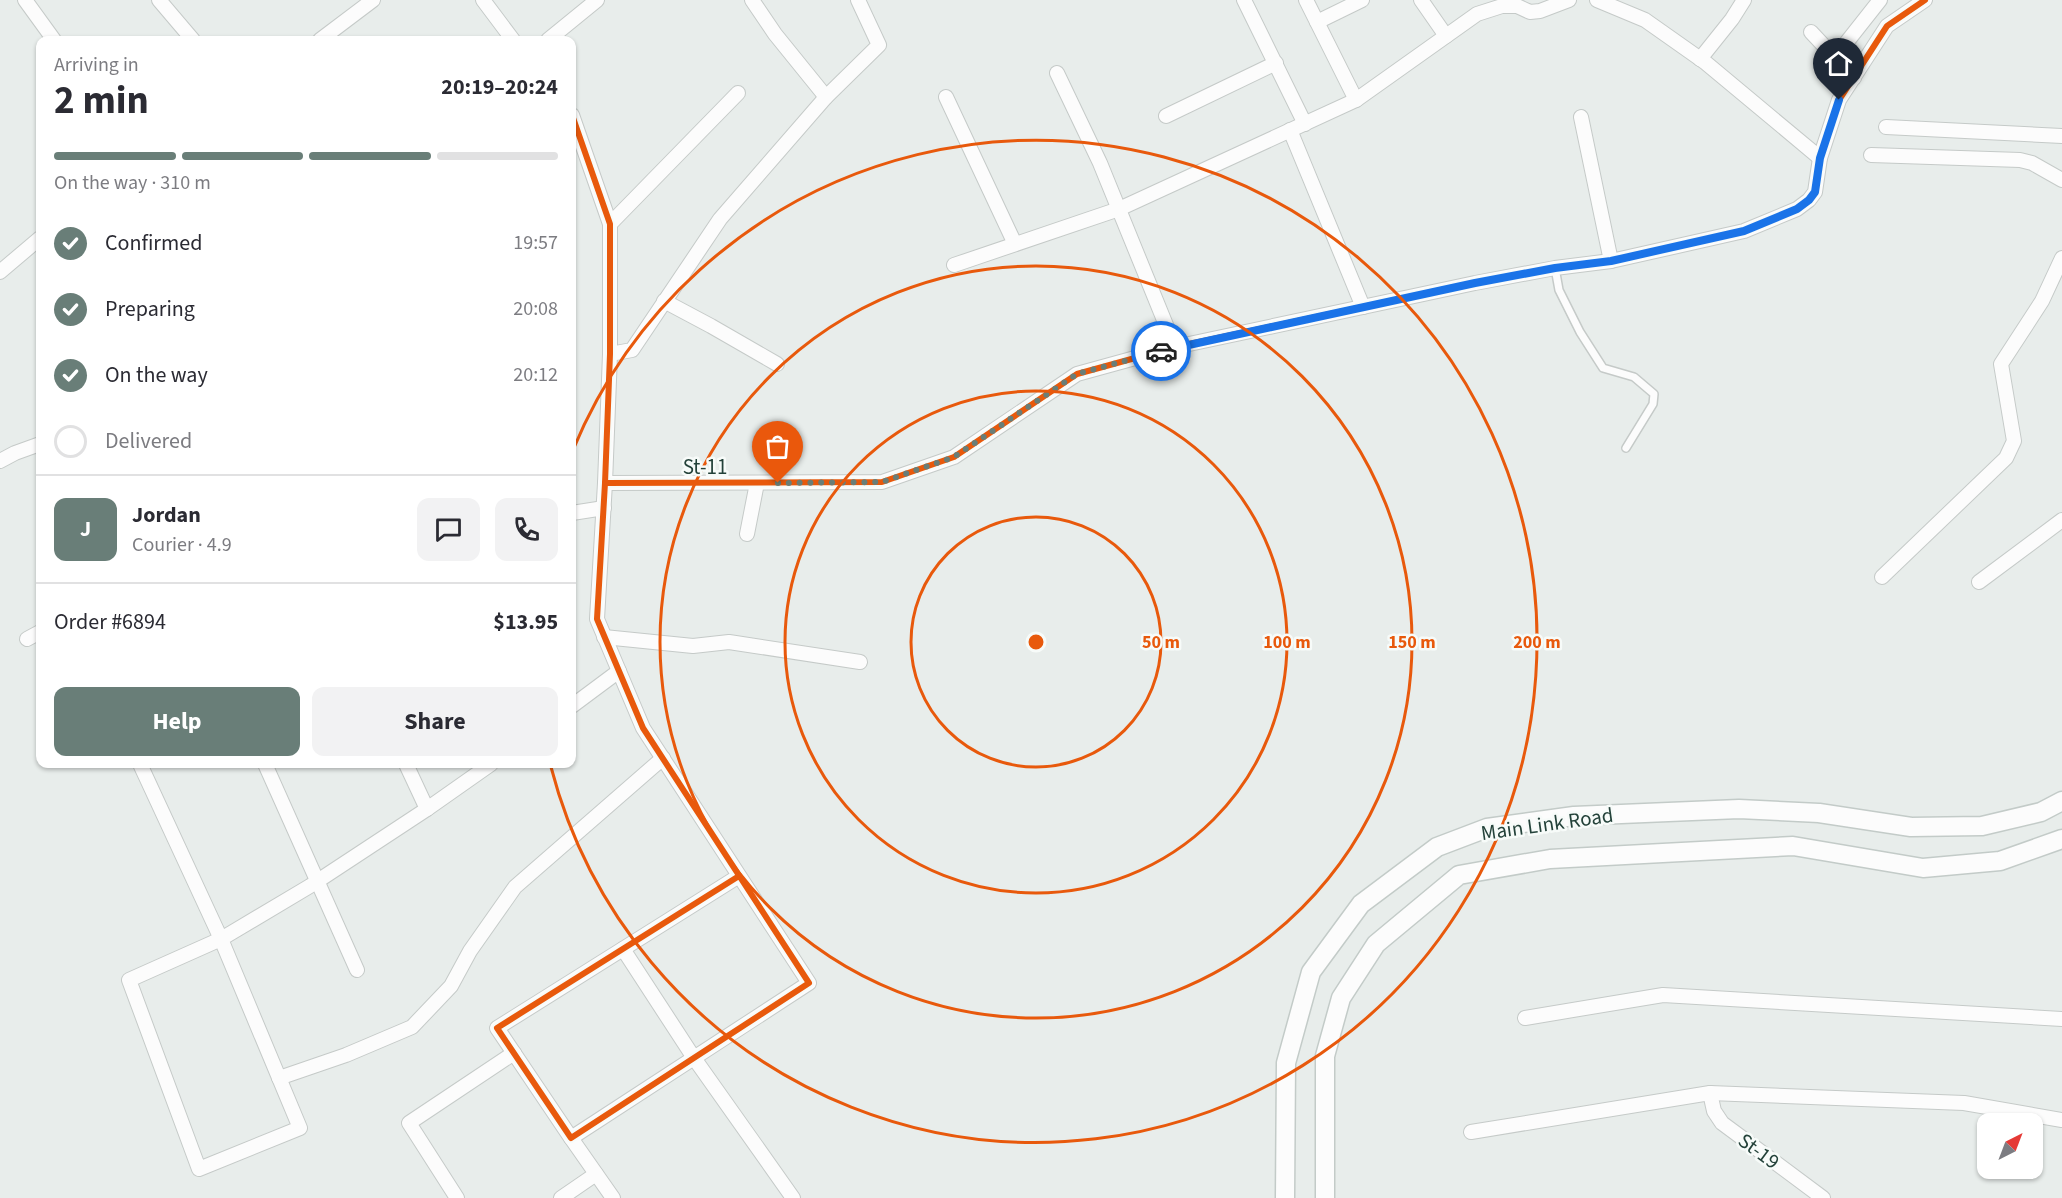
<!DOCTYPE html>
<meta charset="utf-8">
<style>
body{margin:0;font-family:"Source Sans 3",sans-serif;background:#f2f2f3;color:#2b2b33;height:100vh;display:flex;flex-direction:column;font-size:22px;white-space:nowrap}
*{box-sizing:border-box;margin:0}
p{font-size:20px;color:#7c7c81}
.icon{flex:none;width:33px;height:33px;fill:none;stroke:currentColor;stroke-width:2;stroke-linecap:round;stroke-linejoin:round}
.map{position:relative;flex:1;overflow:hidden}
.drawer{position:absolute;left:36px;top:36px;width:540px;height:732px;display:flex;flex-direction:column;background:#fff;border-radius:12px;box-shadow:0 2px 4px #0004}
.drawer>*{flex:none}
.needle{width:39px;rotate:42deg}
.controls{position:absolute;left:1977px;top:1113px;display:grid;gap:12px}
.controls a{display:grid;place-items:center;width:66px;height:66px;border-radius:12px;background:#fff;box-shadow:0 2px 4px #0004;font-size:30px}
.pin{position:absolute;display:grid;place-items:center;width:51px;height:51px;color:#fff;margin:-62px -26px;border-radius:50% 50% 50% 0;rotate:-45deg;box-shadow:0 0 6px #0007}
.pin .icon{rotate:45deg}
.courier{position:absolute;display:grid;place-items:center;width:60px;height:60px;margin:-30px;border:4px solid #1a73e8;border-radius:50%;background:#fff;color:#222;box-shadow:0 2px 8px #0007}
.head em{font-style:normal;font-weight:700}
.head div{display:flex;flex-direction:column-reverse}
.head{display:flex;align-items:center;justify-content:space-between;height:102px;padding:0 18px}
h1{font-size:39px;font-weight:700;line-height:45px}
.bar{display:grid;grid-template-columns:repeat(4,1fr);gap:9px 6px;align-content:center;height:72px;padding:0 18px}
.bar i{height:8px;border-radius:4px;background:#e1e1e2}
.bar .on{background:#697e78}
.bar p{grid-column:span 4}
.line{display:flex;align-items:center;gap:15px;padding:0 18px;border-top:2px solid #e1e1e2}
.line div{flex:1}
.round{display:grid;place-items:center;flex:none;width:63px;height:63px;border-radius:12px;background:#f2f2f3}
ol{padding:0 18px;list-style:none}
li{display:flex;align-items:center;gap:18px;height:66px}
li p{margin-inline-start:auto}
li .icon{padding:6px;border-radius:50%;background:#697e78;color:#fff;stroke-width:4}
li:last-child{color:#7c7c81}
li i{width:33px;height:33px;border:3px solid #e1e1e2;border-radius:50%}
.cta{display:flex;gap:12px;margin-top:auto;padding:12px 18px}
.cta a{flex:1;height:69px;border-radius:12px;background:#697e78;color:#fff;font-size:24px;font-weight:700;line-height:69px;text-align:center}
.cta a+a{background:#f2f2f3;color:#2b2b33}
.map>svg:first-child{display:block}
</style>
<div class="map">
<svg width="2062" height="1198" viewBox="0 0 2062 1198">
<rect width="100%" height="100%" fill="#e8edeb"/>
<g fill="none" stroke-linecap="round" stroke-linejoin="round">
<g stroke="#c5cac8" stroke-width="10">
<path id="lane" d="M 1555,268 L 1559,290 L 1580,332 L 1603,368 L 1634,377 L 1654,394 L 1653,404 L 1626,448"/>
</g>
<g stroke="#c5cac8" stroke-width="16">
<g id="street">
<path d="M 25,0 L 54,40"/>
<path d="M 159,0 L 193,40"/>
<path d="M 483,0 L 513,40"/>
<path d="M 752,0 L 775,34 L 826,97"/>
<path d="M 1244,0 L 1305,124"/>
<path d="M 1306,0 L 1356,100"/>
<path d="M 1421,0 L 1446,36"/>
<path d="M 1597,0 L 1645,20 L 1706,63 L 1820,158"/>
<path d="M 1317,22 L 1362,0"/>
<path d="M 1811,32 L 1854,78"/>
<path d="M 320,40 L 373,0"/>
<path d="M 548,40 L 597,0"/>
<path d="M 1835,57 L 1880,0"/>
<path d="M 1700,59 L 1732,19 L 1744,0"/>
<path d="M 1057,73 L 1100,163 L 1175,347"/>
<path d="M 946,97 L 1015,244"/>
<path d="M 572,115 L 610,224 L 610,354 L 605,483 L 597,619 L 643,728 L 809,983 L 571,1138 L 497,1028 L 739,876"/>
<path d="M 1166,116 L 1276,63"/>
<path d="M 1581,117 L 1611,261"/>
<path d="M 1886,127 L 2062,136"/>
<path d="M 1290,130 L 1363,307"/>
<path d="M 1871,155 L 2020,160 L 2032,163 L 2062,180"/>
<path d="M 610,224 L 738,93"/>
<path d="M 954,265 L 1119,209 L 1356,100 L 1477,14 L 1502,6 L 1517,6 L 1530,12 L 1540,11 L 1569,0"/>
<path d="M 0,272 L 40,238"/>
<path d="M 664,301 L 711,326 L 777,364"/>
<path d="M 610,354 L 632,350 L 720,219 L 826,97 L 879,45 L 858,0"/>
<path d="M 0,461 L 15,453 L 40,444"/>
<path d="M 605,483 L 882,482 L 954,457 L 1077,374 L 1175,347 L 1475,283 L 1555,268 L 1611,261 L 1744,231 L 1797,209 L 1809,200 L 1815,192 L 1820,158 L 1839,100 L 1887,26 L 1925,0"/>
<path d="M 572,513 L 604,508"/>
<path d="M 747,534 L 757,483"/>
<path d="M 1882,577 L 2006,458 L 2014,441 L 2001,364 L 2042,301 L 2062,258"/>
<path d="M 1979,582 L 2062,520"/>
<path d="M 604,637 L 693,646 L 729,642 L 860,662"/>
<path d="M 27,639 L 40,632"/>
<path d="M 572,706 L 619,671"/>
<path d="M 140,764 L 221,939 L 300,1128 L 199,1169 L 129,980 L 221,939 L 310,886 L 427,809 L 491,764"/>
<path d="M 265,764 L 357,970"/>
<path d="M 406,764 L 427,809"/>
<path d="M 623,949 L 694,1058 L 793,1198"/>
<path d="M 1525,1018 L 1663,995 L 2062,1019"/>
<path d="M 279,1078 L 346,1055 L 412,1027 L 451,986 L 470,951 L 515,887 L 663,758"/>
<path d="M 1710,1093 L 1714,1111 L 1722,1123 L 1823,1198"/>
<path d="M 1471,1132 L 1710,1093 L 1964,1103 L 2062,1120"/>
<path d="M 571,1138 L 613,1198"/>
<path d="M 457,1198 L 409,1123 L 514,1053"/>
<path d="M 561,1198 L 596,1174"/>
</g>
</g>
<g stroke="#c3cbc8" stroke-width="21">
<g id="secondary">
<path d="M 1285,1198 L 1286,1063 L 1311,972 L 1361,904 L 1437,847 L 1487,828 L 1574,816 L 1739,809 L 1819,813 L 1911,827 L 1982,826 L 2041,812 L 2062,801"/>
<path d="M 1325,1198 L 1325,1056 L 1341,998 L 1376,944 L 1459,875 L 1550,859 L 1793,846 L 1923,868 L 2000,861 L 2062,839"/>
</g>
</g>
<use href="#lane" stroke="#fcfcfc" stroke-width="7"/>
<use href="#street" stroke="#fcfcfc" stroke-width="14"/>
<use href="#secondary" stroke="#fcfcfc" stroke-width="18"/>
<g stroke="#f7fbf9" stroke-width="10">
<g id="cycleway">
<path d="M 572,115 L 610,224 L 610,354 L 605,483 L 597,619 L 643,728 L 809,983 L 571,1138 L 497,1028 L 739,876"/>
<path d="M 605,483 L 882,482 L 954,457 L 1077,374 L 1175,347 L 1475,283 L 1555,268 L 1611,261 L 1744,231 L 1797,209 L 1809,200 L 1815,192 L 1820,158 L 1839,100 L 1887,26 L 1925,0"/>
</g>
</g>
<use href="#cycleway" stroke="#e8590c" stroke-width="6"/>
</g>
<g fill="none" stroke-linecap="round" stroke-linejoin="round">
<path stroke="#697e78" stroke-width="6" stroke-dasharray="0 10.8" d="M 778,483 L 882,482 L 954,457 L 1077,374 L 1161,351"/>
<path stroke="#1a73e8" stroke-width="8" d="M 1161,351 L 1475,283 L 1555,268 L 1611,261 L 1744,231 L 1797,209 L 1809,200 L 1815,192 L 1820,158 L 1839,100"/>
</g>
<g fill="none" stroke="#e8590c" stroke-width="3">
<circle cx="1036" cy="642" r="125"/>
<circle cx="1036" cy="642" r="251"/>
<circle cx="1036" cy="642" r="376"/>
<path d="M573 450A501 501 0 1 1 551 767"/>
</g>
<g text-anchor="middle" stroke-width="5" stroke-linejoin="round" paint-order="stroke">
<g font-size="21" fill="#24423a" stroke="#f7fbf9">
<text x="705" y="474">St-11</text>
<text transform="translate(1547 824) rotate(-8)" y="7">Main Link Road</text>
<text transform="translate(1759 1151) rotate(36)" y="7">St-19</text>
</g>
</g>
<circle cx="1036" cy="642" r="9" fill="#e8590c" stroke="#f7fbf9" stroke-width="3"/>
<g font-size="18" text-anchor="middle" font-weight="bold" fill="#e8590c" stroke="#f7fbf9" stroke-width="5" stroke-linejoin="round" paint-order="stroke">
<text x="1161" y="648">50 m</text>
<text x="1287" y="648">100 m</text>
<text x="1412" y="648">150 m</text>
<text x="1537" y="648">200 m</text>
</g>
</svg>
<div class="controls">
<a><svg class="needle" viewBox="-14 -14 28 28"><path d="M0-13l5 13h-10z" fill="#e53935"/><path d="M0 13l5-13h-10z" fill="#7c7c81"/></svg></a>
</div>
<div class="pin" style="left:778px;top:483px;background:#ea580c"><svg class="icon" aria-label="bag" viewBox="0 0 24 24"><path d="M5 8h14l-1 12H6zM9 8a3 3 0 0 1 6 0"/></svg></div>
<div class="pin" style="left:1839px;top:100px;background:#1f2937"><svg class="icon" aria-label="home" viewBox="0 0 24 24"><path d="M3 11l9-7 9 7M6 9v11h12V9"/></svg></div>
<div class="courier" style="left:1161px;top:351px"><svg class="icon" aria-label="car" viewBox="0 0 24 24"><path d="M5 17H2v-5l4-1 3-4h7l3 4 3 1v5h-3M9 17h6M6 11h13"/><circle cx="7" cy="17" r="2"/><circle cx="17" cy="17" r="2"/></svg></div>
<section class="drawer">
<div class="head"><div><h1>2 min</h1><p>Arriving in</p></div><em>20:19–20:24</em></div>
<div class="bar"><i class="on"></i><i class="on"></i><i class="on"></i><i></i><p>On the way · 310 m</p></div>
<ol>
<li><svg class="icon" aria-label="check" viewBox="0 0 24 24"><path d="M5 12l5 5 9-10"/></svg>Confirmed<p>19:57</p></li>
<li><svg class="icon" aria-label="check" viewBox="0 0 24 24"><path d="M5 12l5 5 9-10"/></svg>Preparing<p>20:08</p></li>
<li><svg class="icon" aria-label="check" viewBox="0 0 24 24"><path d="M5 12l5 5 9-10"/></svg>On the way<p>20:12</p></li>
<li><i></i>Delivered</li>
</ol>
<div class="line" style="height:108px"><b class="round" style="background:#697e78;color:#fff">J</b><div><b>Jordan</b><p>Courier · 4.9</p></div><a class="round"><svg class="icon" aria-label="chat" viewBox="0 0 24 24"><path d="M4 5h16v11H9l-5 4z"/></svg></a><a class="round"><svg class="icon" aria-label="phone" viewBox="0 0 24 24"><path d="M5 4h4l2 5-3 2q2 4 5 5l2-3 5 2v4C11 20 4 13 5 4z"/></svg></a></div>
<div class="line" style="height:78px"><div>Order #6894</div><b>$13.95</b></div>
<div class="cta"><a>Help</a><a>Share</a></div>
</section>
</div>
